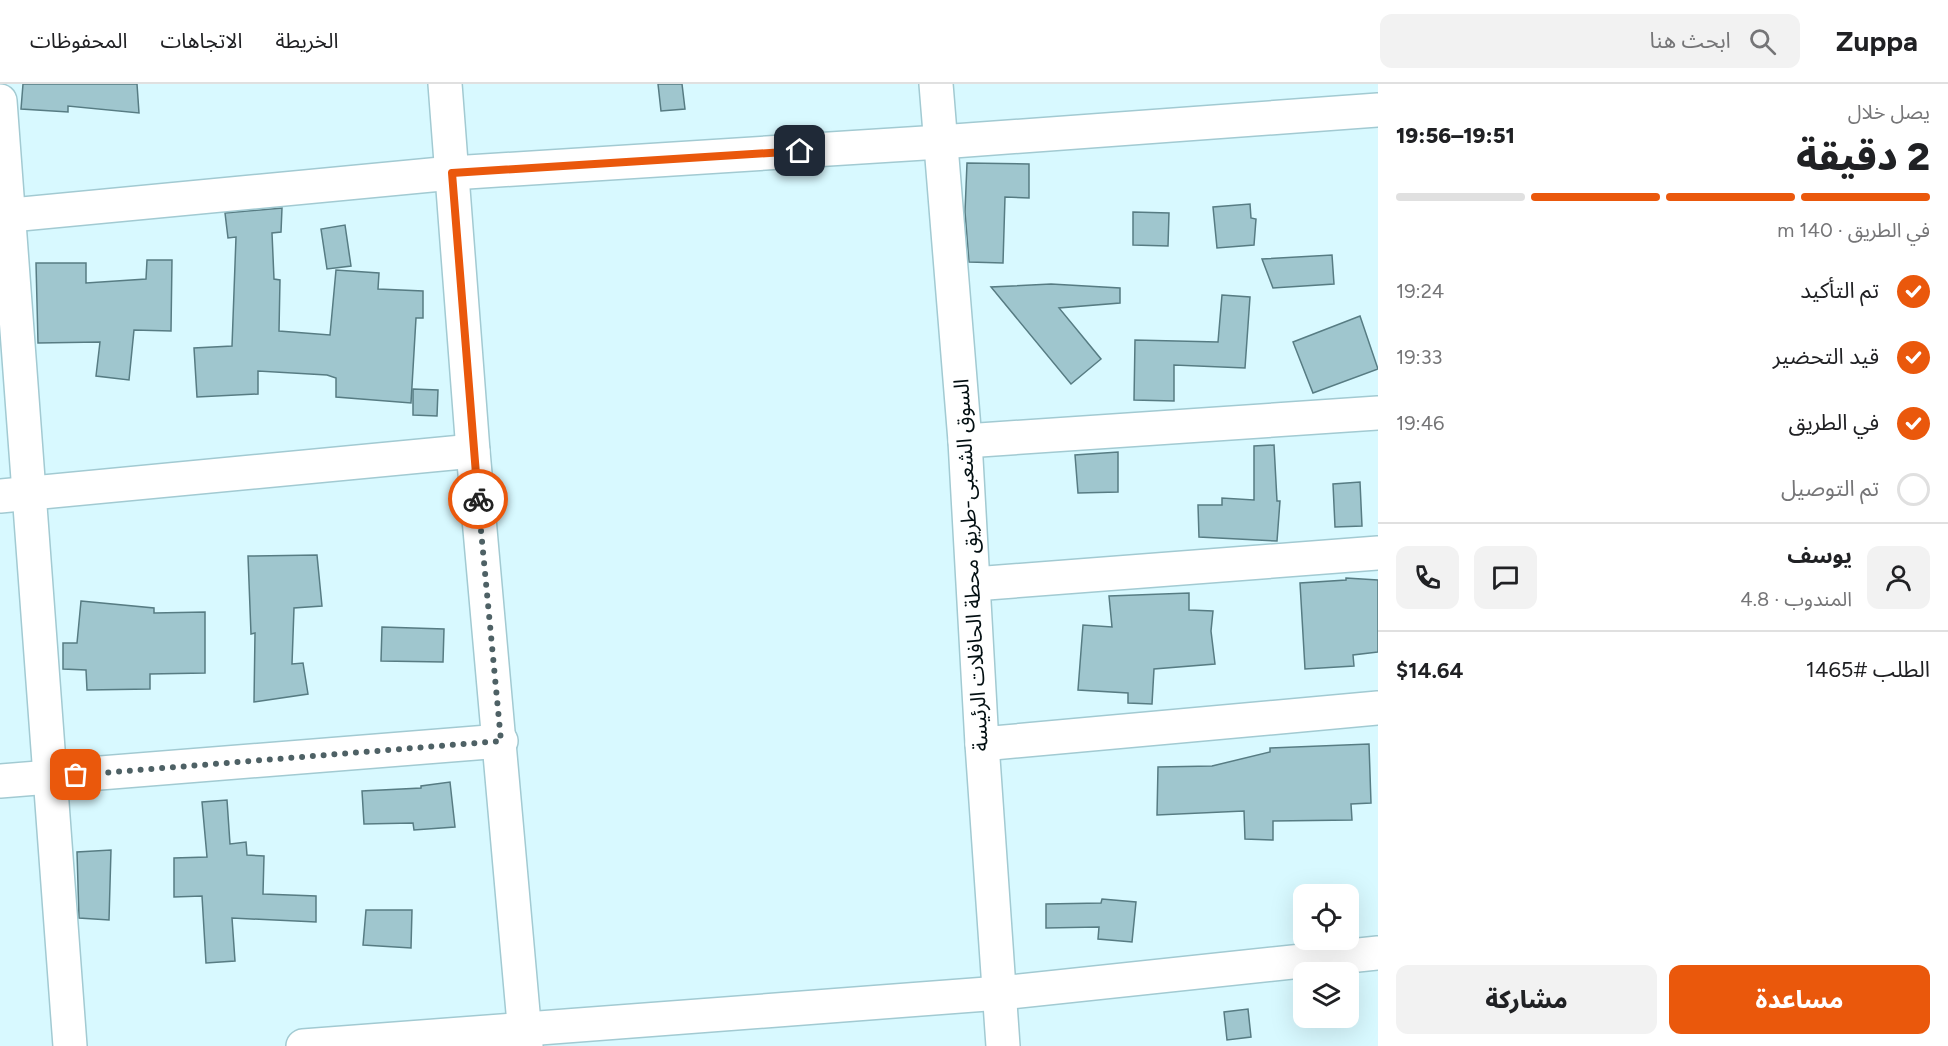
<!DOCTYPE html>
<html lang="ar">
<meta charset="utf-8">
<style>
body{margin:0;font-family:Figtree,"Noto Sans Arabic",sans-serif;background:#f2f2f2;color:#202124;direction:rtl;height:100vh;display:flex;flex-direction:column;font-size:22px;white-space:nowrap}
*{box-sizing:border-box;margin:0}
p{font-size:20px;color:#757577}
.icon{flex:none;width:33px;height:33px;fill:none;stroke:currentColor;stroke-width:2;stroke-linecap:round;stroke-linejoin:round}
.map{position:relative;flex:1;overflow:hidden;direction:ltr}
.side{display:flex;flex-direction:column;background:#fff;width:570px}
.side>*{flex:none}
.controls{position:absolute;left:1293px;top:800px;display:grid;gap:12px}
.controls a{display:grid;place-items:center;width:66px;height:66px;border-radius:12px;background:#fff;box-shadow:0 6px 24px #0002;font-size:30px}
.pin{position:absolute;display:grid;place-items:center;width:51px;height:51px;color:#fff;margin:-26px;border-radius:12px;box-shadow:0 3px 9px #0006}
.courier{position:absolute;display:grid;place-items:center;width:60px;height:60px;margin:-30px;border:4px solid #ea580c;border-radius:50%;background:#fff;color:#222;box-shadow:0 2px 8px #0007}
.summary em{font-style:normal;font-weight:800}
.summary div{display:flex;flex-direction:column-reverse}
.summary{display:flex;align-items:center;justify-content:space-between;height:102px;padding:0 18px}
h1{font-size:39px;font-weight:800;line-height:45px}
.bar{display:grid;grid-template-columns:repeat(4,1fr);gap:9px 6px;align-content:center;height:72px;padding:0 18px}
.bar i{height:8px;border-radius:4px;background:#e0e0e0}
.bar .current{background:#ea580c}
.bar p{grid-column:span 4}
.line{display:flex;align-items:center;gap:15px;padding:0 18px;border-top:2px solid #e0e0e0}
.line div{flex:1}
.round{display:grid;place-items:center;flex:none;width:63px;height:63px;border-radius:12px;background:#f2f2f2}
ol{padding:0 18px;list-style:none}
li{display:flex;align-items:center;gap:18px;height:66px}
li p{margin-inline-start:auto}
li .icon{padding:6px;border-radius:50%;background:#ea580c;color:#fff;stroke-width:4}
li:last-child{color:#757577}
li i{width:33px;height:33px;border:3px solid #e0e0e0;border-radius:50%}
.action{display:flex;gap:12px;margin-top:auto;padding:12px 18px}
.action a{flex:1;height:69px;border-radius:12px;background:#ea580c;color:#fff;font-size:24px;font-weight:800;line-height:69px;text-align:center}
.action a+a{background:#f2f2f2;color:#202124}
header{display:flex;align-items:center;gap:36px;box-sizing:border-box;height:84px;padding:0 30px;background:#fff;border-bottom:2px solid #e0e0e0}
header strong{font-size:28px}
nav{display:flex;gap:33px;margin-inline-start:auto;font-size:21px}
.search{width:420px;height:54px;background:#f2f2f2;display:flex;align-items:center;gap:15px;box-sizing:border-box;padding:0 21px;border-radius:12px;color:#757577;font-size:22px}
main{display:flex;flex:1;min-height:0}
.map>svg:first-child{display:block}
</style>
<header>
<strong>Zuppa</strong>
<div class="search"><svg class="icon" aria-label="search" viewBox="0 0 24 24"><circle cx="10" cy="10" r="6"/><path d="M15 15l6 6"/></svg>ابحث هنا</div>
<nav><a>الخريطة</a><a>الاتجاهات</a><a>المحفوظات</a></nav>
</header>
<main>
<section class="side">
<div class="summary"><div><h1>2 دقيقة</h1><p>يصل خلال</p></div><em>19:51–19:56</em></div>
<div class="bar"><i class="current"></i><i class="current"></i><i class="current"></i><i></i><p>في الطريق · 140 m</p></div>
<ol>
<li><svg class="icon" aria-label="check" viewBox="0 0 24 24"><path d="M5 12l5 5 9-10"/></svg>تم التأكيد<p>19:24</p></li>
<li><svg class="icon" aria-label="check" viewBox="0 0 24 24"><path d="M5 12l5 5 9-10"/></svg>قيد التحضير<p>19:33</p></li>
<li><svg class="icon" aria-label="check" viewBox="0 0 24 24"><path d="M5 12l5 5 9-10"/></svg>في الطريق<p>19:46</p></li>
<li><i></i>تم التوصيل</li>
</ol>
<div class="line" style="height:108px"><a class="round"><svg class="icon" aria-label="person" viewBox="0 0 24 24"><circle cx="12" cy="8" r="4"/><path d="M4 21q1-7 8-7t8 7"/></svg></a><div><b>يوسف</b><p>المندوب · 4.8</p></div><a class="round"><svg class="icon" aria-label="chat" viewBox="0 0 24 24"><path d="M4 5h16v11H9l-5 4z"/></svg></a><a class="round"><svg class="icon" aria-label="phone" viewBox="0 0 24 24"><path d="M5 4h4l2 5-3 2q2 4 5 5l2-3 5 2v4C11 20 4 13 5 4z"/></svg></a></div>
<div class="line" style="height:78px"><div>الطلب #1465</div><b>$14.64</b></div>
<div class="action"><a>مساعدة</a><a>مشاركة</a></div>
</section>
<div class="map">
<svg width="1378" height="962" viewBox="0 0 1378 962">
<rect width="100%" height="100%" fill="#d8f9ff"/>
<g fill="#9fc6ce" stroke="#577c83" stroke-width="1.5">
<path d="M 23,0 L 137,0 L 139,29 L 68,22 L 68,28 L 21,25 Z"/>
<path d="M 658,0 L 682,0 L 685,25 L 661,27 Z"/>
<path d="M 967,79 L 1029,80 L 1029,114 L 1005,113 L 1003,179 L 969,178 L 965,128 Z"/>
<path d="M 1250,120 L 1251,134 L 1256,135 L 1254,161 L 1217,164 L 1213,123 Z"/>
<path d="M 282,124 L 281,148 L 272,149 L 274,195 L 280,196 L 279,247 L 330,251 L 336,186 L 379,189 L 378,205 L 423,207 L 423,234 L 416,234 L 411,319 L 336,313 L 336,294 L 327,291 L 258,287 L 258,310 L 197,313 L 194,264 L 232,262 L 236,153 L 228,154 L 225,129 Z"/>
<path d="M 1133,128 L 1169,129 L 1168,162 L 1133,161 Z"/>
<path d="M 345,141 L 351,182 L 327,185 L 321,145 Z"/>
<path d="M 1332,171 L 1334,200 L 1273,204 L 1262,175 Z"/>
<path d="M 147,176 L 172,176 L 171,247 L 134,246 L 129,296 L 96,292 L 100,258 L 38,259 L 36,179 L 86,179 L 86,199 L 146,195 Z"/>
<path d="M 1051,200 L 1120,204 L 1120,219 L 1059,224 L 1101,275 L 1071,300 L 991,203 Z"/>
<path d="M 1222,211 L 1250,213 L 1245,284 L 1174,281 L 1174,317 L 1134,316 L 1135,256 L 1218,258 Z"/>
<path d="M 1360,232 L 1378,285 L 1313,309 L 1293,258 Z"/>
<path d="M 413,305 L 438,306 L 437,332 L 413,331 Z"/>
<path d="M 1274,361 L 1277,417 L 1280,417 L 1277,457 L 1199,453 L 1198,421 L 1222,421 L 1222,414 L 1254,416 L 1254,362 Z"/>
<path d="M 1118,368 L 1118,408 L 1078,409 L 1075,371 Z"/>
<path d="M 1360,398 L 1362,442 L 1335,443 L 1333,400 Z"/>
<path d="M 317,471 L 322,522 L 294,524 L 292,580 L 303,579 L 308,610 L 254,618 L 255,549 L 251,550 L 248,472 Z"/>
<path d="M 1346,494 L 1378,496 L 1378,568 L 1353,571 L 1354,582 L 1305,585 L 1300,499 L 1346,496 Z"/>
<path d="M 1189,509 L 1189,526 L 1213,527 L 1211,547 L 1215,580 L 1154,585 L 1152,620 L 1128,619 L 1128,609 L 1078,606 L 1083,541 L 1112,543 L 1109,512 Z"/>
<path d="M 81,517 L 154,524 L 154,529 L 205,528 L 205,589 L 150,590 L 150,605 L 87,606 L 86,586 L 63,585 L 63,559 L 77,559 Z"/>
<path d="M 382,543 L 444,545 L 443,578 L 381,577 Z"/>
<path d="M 1369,660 L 1371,719 L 1351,720 L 1352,736 L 1273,737 L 1273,756 L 1245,755 L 1244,727 L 1157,731 L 1158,683 L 1212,682 L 1270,668 L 1270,664 Z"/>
<path d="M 450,698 L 455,743 L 414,746 L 413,739 L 364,740 L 362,707 L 421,704 L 421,702 Z"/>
<path d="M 227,716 L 230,760 L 246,758 L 247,771 L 264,772 L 263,810 L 316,812 L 316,838 L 232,834 L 235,877 L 206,879 L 202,812 L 174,813 L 174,774 L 207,773 L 202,718 Z"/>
<path d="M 111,766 L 109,836 L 79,834 L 77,768 Z"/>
<path d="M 1102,815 L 1136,818 L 1132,858 L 1098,855 L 1099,843 L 1046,844 L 1046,820 L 1101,819 Z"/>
<path d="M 366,826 L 412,826 L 411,864 L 363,861 Z"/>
<path d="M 1248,925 L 1251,953 L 1227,956 L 1224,928 Z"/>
</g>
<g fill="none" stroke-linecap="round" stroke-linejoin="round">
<g stroke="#a2cad2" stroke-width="36">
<g id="minor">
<path d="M 445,0 L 473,367 L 526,962"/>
<path d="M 936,0 L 965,357 L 982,660 L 1003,962"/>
<path d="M 0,17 L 70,962"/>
<path d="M 0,132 L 452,89 L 940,58 L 1378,26"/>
<path d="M 965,357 L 1378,329"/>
<path d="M 0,412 L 473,367"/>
<path d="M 974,500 L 1378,469"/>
<path d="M 982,660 L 1378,624"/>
<path d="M 0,697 L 501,657"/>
<path d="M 303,962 L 1000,909 L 1378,869"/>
</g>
</g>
<use href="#minor" stroke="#fff" stroke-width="33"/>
</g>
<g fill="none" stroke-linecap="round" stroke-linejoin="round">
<path stroke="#4e6165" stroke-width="6" stroke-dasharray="0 10.8" d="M 76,691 L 501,657 L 478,415"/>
<path stroke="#ea580c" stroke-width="8" d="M 478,415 L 452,89 L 800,67"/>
</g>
<g text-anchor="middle" stroke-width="4.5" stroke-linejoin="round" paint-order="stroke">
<g font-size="21" fill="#030f12" stroke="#fff">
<text transform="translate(971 481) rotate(-93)" y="7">السوق الشعبى-طريق محطة الحافلات الرئيسة</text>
</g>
</g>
</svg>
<div class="controls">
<a><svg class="icon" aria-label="locate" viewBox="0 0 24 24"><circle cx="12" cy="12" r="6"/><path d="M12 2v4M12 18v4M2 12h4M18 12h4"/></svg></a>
<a><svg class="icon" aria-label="layers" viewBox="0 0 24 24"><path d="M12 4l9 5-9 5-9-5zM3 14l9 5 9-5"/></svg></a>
</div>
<div class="pin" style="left:76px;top:691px;background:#ea580c"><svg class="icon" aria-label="bag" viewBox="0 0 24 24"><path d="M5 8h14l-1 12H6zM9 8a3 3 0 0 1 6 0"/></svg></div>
<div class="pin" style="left:800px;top:67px;background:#1f2937"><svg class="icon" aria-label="home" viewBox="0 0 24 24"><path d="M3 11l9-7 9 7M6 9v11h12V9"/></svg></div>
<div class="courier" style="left:478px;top:415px"><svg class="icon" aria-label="bike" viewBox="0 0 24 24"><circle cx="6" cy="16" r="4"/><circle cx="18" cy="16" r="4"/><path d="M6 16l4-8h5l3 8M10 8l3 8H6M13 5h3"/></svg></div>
</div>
</main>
